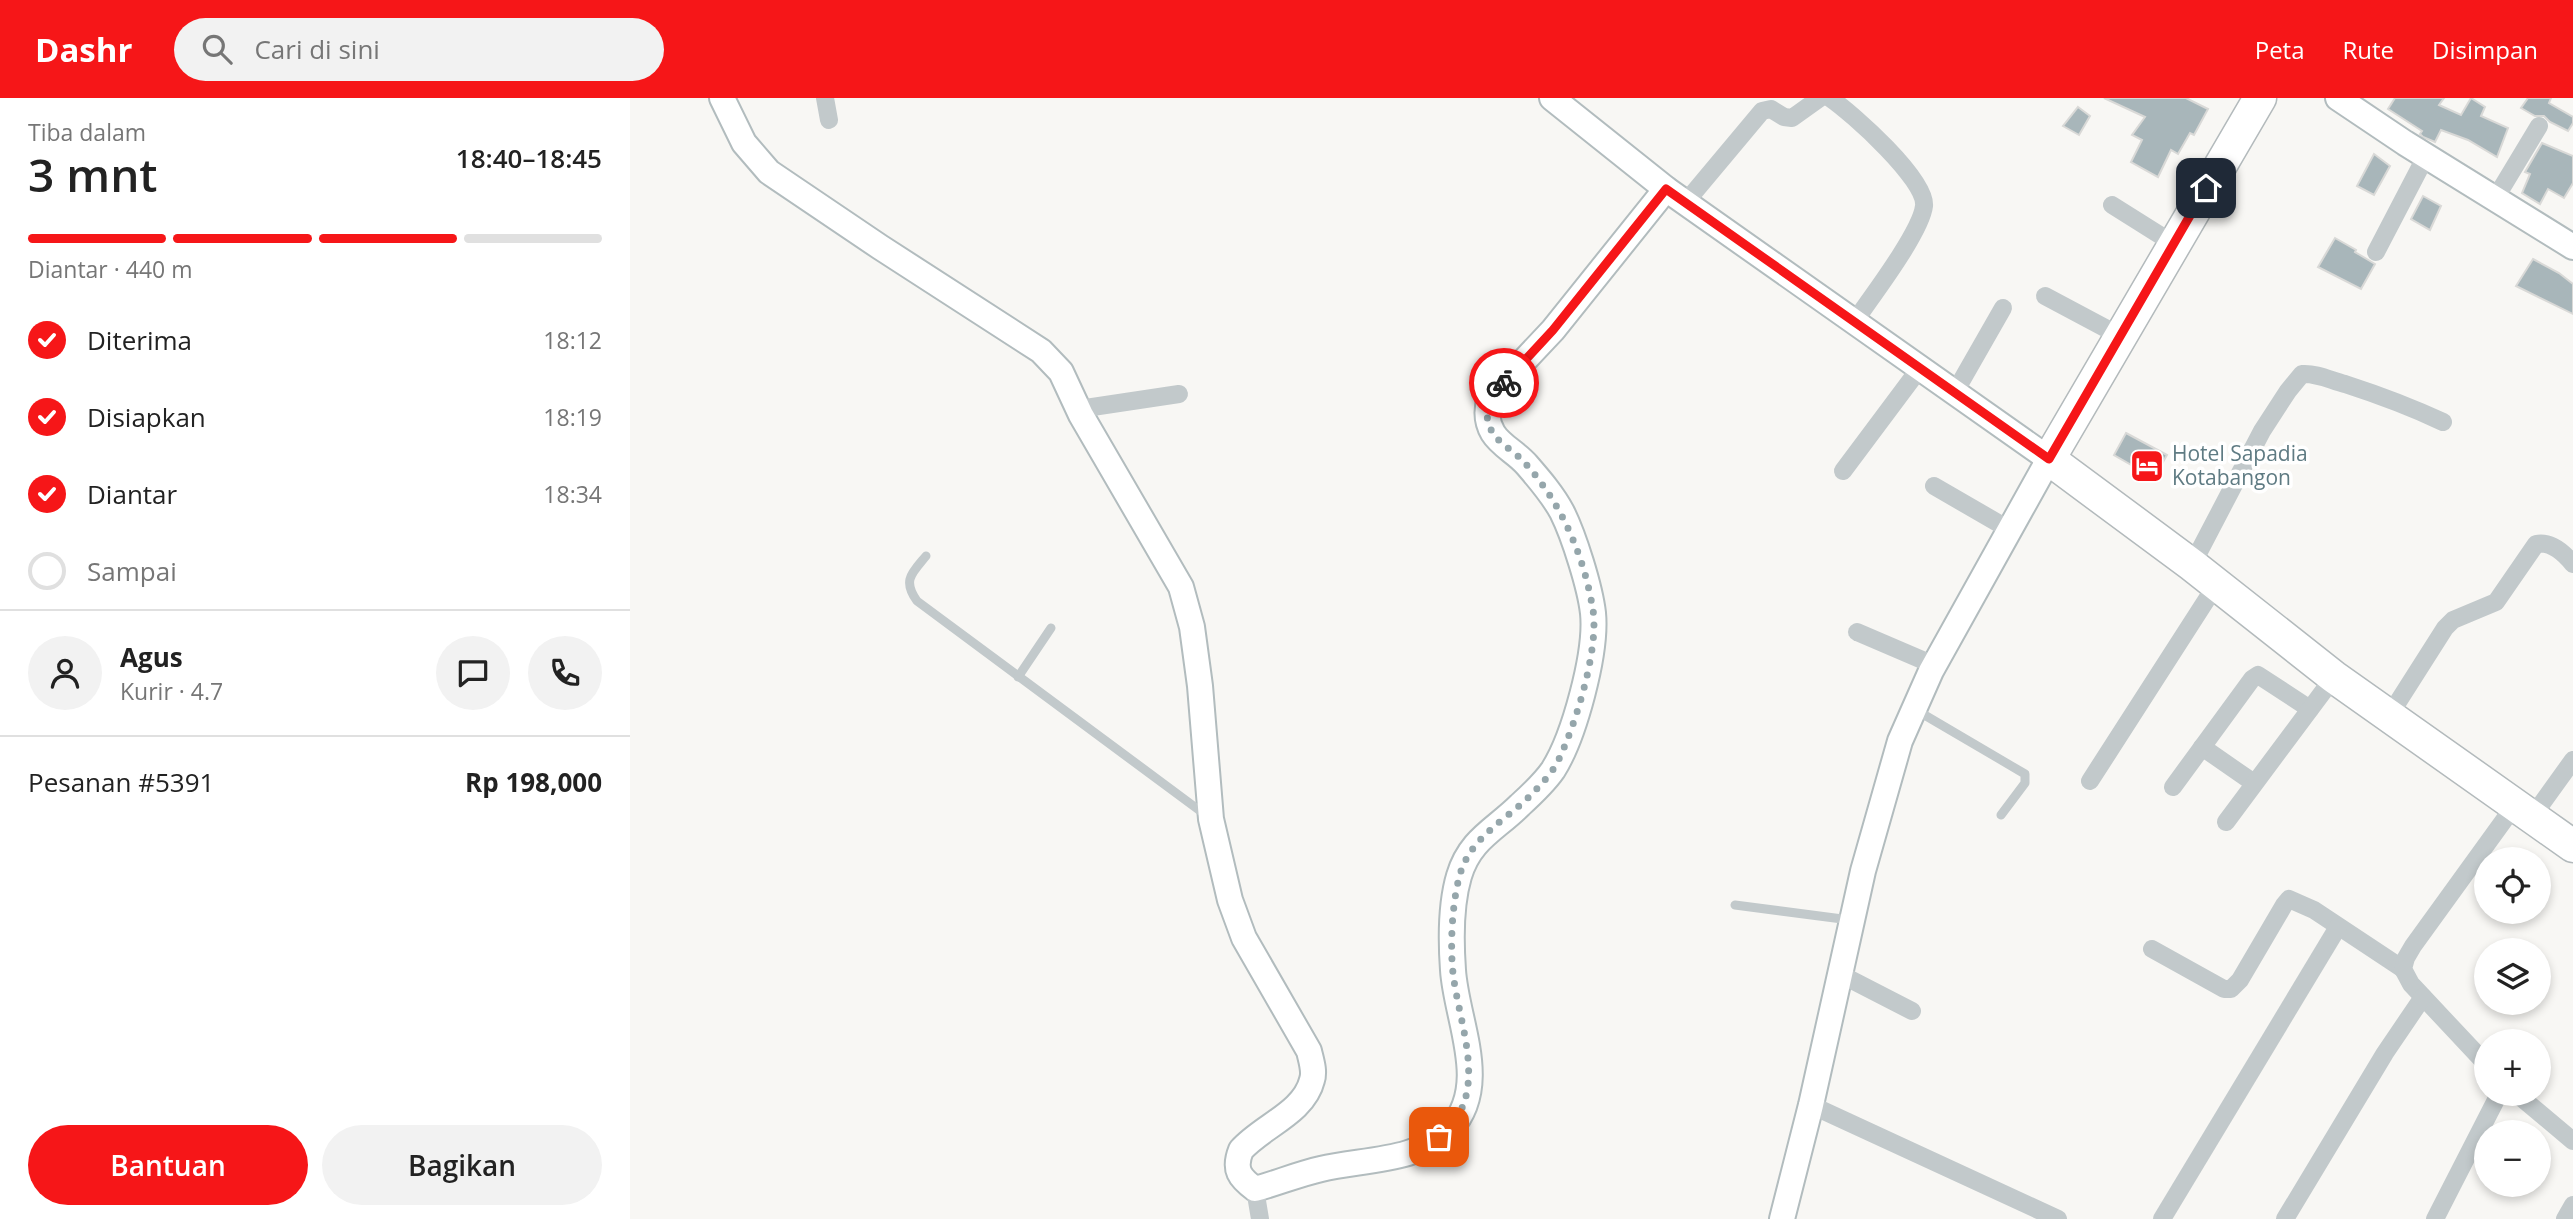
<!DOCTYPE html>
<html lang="id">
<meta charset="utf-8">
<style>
body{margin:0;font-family:"Open Sans",sans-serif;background:#f2f2f2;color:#222;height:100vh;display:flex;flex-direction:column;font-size:26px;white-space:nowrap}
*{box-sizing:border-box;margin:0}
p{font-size:23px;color:#767676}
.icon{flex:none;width:38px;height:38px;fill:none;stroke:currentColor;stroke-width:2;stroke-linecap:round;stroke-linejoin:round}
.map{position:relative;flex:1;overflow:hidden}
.sheet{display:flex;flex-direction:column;background:#fff;width:630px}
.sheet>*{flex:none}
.tools{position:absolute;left:1844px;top:749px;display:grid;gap:14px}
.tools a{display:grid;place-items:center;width:77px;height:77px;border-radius:50%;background:#fff;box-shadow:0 4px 10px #0003;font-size:35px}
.pin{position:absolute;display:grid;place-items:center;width:60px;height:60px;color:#fff;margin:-30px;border-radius:14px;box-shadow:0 4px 10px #0006}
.courier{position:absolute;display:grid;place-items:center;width:70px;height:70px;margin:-35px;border:5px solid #f61618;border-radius:50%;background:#fff;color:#222;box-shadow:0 2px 9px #0007}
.head em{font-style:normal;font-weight:600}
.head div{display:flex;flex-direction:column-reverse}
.head{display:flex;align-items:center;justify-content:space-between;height:119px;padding:0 28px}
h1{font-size:46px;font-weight:600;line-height:52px}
.bar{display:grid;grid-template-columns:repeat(4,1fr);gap:10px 7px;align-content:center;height:84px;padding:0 28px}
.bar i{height:9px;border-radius:5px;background:#e0e0e0}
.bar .selected{background:#f61618}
.bar p{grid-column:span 4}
.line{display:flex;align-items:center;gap:18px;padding:0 28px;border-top:2px solid #e0e0e0}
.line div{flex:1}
.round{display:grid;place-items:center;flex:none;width:74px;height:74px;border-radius:37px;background:#f2f2f2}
ol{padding:0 28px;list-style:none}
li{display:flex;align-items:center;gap:21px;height:77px}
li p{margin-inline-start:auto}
li .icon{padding:7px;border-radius:50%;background:#f61618;color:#fff;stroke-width:4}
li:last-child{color:#767676}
li i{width:38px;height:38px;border:4px solid #e0e0e0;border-radius:50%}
.button{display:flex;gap:14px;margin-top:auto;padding:14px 28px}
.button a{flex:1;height:80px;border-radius:42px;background:#f61618;color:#fff;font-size:28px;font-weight:600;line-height:80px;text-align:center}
.button a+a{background:#f2f2f2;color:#222}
header{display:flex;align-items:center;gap:42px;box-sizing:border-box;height:98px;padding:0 35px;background:#f61618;color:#fff}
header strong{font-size:33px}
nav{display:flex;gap:38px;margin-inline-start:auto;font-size:24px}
.search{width:490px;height:63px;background:#f2f2f2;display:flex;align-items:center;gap:18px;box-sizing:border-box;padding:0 24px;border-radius:38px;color:#767676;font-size:26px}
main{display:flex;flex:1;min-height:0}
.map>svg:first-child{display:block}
</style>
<header>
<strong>Dashr</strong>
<div class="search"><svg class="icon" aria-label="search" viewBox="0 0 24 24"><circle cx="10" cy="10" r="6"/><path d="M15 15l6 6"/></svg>Cari di sini</div>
<nav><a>Peta</a><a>Rute</a><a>Disimpan</a></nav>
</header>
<main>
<section class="sheet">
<div class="head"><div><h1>3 mnt</h1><p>Tiba dalam</p></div><em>18:40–18:45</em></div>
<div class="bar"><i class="selected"></i><i class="selected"></i><i class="selected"></i><i></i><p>Diantar · 440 m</p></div>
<ol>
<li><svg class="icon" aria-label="check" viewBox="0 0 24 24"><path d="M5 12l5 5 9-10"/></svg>Diterima<p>18:12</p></li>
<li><svg class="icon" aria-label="check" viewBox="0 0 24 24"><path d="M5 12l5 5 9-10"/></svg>Disiapkan<p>18:19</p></li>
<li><svg class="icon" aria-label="check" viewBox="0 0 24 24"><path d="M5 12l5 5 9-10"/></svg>Diantar<p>18:34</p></li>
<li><i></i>Sampai</li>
</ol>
<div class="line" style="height:126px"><a class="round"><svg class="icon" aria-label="person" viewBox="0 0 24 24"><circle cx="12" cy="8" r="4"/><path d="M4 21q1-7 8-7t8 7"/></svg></a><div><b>Agus</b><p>Kurir · 4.7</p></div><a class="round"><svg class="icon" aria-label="chat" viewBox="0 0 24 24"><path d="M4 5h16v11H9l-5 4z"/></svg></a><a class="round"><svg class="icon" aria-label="phone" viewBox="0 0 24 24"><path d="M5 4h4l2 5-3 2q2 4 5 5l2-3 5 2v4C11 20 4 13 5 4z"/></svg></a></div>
<div class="line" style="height:91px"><div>Pesanan #5391</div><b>Rp 198,000</b></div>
<div class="button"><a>Bantuan</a><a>Bagikan</a></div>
</section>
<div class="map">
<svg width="1943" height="1121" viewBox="0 0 1943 1121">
<rect width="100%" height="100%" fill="#f8f7f4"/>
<g fill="#a8b6ba" stroke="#d9d9d7" stroke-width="2">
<path d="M 1474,0 L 1556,0 L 1578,11 L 1564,37 L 1560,35 L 1548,56 L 1541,52 L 1528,79 L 1501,64 L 1512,42 L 1502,37 L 1515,19 Z"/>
<path d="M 1765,0 L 1814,0 L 1809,7 L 1831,17 L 1841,0 L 1855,9 L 1851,18 L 1878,30 L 1867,59 L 1838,42 L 1811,32 L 1805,44 L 1793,39 L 1790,36 L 1792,33 L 1758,11 Z"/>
<path d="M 1898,0 L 1921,0 L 1919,5 L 1943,19 L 1943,25 L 1938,33 L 1920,24 L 1914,18 L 1905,18 L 1891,10 Z"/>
<path d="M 1448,9 L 1460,18 L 1449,37 L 1433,28 Z"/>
<path d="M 1912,45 L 1943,58 L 1943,85 L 1934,100 L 1918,91 L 1910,106 L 1892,95 L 1900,76 L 1895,74 Z"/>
<path d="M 1744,56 L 1760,68 L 1744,97 L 1727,88 Z"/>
<path d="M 1793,98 L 1811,108 L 1800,132 L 1781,121 Z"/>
<path d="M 1705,140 L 1726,152 L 1725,154 L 1745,166 L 1731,191 L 1688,169 Z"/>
<path d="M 1903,161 L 1929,175 L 1943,186 L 1943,216 L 1886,188 Z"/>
<path d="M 1496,335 L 1537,357 L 1524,380 L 1484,357 Z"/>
</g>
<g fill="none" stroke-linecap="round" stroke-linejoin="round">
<g stroke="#b2bcbe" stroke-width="28">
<g id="secondary">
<path d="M 92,0 L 114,45 L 139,74 L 250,149 L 411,253 L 431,274 L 451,317 L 551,489 L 562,529 L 570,588 L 581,721 L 600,802 L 614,840 L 679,953 C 681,962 685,973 682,982 C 674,1015 632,1028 611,1052 C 603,1072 610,1080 625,1091 C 647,1085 669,1076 691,1071 C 733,1061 788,1064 820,1031 C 861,987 826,922 823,872 C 821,844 821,805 829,778 C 840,741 865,732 890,707 C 901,697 914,685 923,672 C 944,639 967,555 963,515 C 960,489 944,438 932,414 C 923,397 910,382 897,367 C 887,355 871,348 863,335 C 856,323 856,312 860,299 L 923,232 L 1036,91 L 922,0"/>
<path d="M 1708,0 L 1775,45 L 1943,149"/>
<path d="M 1036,91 L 1419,361 L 1301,573 L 1270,643 L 1233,773 L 1181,1007 L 1152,1121"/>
</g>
</g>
<g stroke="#b3babc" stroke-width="35">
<path id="highway" d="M 1630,0 L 1419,361 L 1562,467 L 1704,579 L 1943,748"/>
</g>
<g stroke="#c2c9cb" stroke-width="9">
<path d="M 296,458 C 282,475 272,482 287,503 L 577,718"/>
<path d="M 388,579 L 421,530"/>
<path d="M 1286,612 L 1395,676 L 1395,685 L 1371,717"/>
<path d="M 1105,807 L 1220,822"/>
</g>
<g stroke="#c2c9cb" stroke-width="18">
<path d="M 195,0 L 199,22"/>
<path d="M 1200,0 C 1222,15 1297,82 1294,108 C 1291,134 1241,200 1224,224"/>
<path d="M 1865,101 L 1909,28"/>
<path d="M 1055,105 L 1132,13 L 1141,11 L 1154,19 L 1162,20 L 1190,0"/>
<path d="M 1482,107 L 1544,146"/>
<path d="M 1746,154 L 1796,58"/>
<path d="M 1415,198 L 1492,239"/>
<path d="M 1325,294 L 1373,210"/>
<path d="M 449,311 L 549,296"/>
<path d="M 1213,373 L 1290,270"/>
<path d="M 1304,388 L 1380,432"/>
<path d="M 1562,467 L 1632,333 L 1658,293 L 1672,276 C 1687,275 1700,282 1715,286 C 1749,297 1781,309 1813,324"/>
<path d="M 1227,534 L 1304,567"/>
<path d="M 1759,618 L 1815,530 L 1823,522 L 1866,504 L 1906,446 C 1921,443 1934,455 1943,466"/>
<path d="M 1572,649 L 1624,685"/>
<path d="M 1460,683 L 1586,487"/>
<path d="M 1543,689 L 1622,581 L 1628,577 L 1680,611"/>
<path d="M 1902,719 L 1943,662"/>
<path d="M 1596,724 L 1704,579"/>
<path d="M 1522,851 L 1594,891 L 1601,891 L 1610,882 L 1654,807 L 1659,801 L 1684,812 L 1773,871"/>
<path d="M 1210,876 L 1282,913"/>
<path d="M 1857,967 L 1781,886 L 1773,871 L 1776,860 L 1783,848 L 1885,707"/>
<path d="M 1887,996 L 1943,1043"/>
<path d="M 1181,1007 L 1428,1121"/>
<path d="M 625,1091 L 630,1121"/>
<path d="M 1532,1121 L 1708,829"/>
<path d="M 1655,1121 L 1755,955 L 1793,899"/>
<path d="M 1805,1121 L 1869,996"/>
<path d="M 1935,1121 L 1943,1107"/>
</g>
<use href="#secondary" stroke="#fff" stroke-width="24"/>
<use href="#highway" stroke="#fff" stroke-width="32"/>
</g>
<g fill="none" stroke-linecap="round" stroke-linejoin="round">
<path stroke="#95a6ab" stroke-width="7" stroke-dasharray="0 12.6" d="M 809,1039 C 862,998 829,929 823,875 C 820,848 822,807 829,780 C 839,739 876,723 904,694 C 913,684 923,674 929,661 C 946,625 969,551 963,512 C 954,458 932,406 895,365 C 883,351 865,345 859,327 C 853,309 862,298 874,285"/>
<path stroke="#f61618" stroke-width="9" d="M 874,285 L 923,232 L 1036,91 L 1419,361 L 1576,90"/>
</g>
<defs>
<g id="hotel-square" transform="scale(1.75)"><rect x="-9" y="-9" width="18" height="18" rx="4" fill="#f61618" stroke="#fff"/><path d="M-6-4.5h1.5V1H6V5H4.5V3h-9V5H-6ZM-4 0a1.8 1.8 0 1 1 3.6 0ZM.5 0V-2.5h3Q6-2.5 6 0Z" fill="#fff"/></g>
</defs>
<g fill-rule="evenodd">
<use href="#hotel-square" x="1517" y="368"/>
</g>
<g text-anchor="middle" stroke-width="7" stroke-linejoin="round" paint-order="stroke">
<g font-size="21" fill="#5f7b83" stroke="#fff" text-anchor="start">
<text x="1542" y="363">Hotel Sapadia<tspan x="1542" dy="24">Kotabangon</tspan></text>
</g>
</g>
</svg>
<div class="tools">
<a><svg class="icon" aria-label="locate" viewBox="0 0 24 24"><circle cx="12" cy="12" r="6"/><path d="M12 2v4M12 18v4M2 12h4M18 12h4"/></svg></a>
<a><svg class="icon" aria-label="layers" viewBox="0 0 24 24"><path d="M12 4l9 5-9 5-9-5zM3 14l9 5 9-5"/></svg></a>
<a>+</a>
<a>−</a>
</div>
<div class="pin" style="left:809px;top:1039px;background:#ea580c"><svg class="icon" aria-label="bag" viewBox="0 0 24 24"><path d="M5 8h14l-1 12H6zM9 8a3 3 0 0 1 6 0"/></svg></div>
<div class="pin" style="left:1576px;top:90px;background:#1f2937"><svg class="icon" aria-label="home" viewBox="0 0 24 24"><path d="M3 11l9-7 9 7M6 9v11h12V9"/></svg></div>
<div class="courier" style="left:874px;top:285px"><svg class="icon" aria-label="bike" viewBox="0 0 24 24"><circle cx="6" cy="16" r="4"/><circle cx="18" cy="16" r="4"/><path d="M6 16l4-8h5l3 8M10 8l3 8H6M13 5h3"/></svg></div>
</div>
</main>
